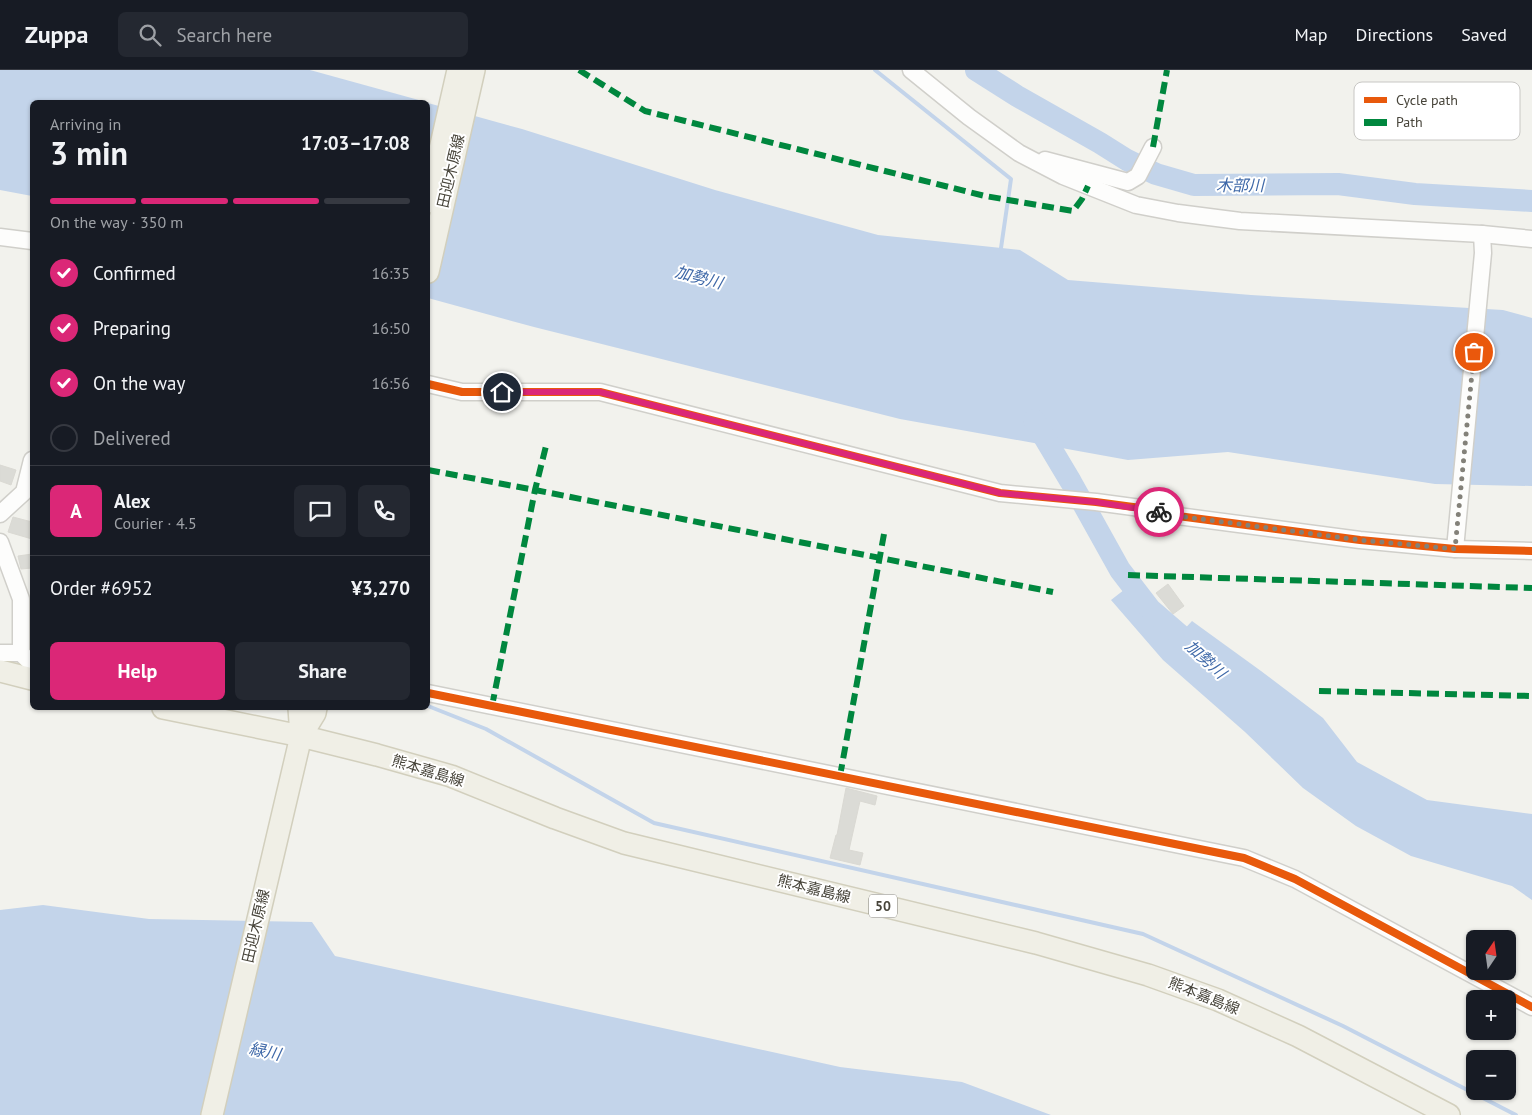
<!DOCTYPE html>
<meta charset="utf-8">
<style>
body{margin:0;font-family:"PT Sans","Noto Sans JP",sans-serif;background:#242831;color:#f1f3f6;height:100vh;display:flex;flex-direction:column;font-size:19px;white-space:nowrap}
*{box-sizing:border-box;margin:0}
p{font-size:16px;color:#9ea1a6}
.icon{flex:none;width:28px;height:28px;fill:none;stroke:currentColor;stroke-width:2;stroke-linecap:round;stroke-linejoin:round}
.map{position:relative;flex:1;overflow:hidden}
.details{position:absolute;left:30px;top:30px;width:400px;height:610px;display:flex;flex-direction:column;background:#171b24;border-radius:8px;box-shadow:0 1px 4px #0004}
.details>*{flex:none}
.needle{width:32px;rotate:13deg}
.buttons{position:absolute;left:1466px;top:860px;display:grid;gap:10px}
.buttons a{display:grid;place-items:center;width:50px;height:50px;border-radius:8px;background:#171b24;box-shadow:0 1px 4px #0004;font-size:25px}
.pin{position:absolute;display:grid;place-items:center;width:42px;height:42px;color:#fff;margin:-21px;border:2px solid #fff;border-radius:50%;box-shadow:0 1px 5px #0007}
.courier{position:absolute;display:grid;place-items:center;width:50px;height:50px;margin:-25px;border:4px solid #db2777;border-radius:50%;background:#fff;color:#222;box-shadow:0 1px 6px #0007}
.headline em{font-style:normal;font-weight:800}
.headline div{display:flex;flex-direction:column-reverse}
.headline{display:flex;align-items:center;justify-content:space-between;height:85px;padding:0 20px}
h1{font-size:32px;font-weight:800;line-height:38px}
.bar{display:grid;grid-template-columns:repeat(4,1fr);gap:8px 5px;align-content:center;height:60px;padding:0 20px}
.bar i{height:6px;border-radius:4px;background:#363941}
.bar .current{background:#db2777}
.bar p{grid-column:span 4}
.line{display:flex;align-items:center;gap:12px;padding:0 20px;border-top:1px solid #363941}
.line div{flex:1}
.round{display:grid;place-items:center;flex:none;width:52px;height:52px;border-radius:8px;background:#242831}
ol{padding:0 20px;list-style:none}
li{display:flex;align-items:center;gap:15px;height:55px}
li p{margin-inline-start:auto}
li .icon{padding:5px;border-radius:50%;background:#db2777;color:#fff;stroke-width:4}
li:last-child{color:#9ea1a6}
li i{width:28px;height:28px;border:2px solid #363941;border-radius:50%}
.primary-button{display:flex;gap:10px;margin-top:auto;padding:10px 20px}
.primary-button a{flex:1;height:58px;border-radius:8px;background:#db2777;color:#fff;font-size:20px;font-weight:800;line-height:58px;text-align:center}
.primary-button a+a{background:#242831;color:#f1f3f6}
header{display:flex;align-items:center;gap:30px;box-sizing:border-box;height:70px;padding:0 25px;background:#171b24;border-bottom:1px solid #363941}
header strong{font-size:24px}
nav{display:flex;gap:28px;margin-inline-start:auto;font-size:18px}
.search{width:350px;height:45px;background:#242831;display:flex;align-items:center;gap:12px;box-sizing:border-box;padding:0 18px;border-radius:8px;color:#9ea1a6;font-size:19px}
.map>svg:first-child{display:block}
</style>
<header>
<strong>Zuppa</strong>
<div class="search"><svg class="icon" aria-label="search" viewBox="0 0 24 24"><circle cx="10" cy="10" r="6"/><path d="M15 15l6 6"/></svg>Search here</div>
<nav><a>Map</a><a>Directions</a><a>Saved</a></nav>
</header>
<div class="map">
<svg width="1532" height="1045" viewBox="0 0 1532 1045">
<rect width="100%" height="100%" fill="#f2f2ed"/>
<g fill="#c3d4ea">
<path d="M 0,0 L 310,0 L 426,32 L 32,32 L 32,126 L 0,120 Z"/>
<path d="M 428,33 L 522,59 L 715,120 L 878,165 L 1020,180 L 1068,210 L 1251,225 L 1503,240 L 1532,248 L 1532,416 L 1435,414 L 1228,382 L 1128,390 L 900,349 L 534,257 L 428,228 Z"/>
<path d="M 1129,516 L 1166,564 L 1178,566 L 1192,551 L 1261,601 L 1323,648 L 1357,692 L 1427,730 L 1532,744 L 1532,830 L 1512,816 L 1411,786 L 1356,756 L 1303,718 L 1245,662 L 1163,590 L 1111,530 Z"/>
<path d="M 43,835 L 149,849 L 312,852 L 335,886 L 840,997 L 962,1012 L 1051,1045 L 0,1045 L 0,840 Z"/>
</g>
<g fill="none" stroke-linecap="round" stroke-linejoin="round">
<g stroke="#c3d4ea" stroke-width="4">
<path d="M 875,0 L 1011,109 L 1001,178"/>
<path d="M 428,636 L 486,659 L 654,753 L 1143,864 L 1343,956 L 1516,1045"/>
</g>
<g stroke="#c3d4ea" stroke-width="22">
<path d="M 976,0 L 1017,26 L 1100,73 L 1127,90 L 1156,104 L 1194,115 L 1338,114 L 1415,124 L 1532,131"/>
<path d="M 1034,350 L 1071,412 L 1120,500 L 1150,539 L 1202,584"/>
</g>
</g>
<g fill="#dbdbd6" stroke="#dad9d3">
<path d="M 0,395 L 16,400 L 11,415 L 0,411 Z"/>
<path d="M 13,447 L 32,452 L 32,469 L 8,462 Z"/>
<path d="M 32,484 L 32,498 L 21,499 L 18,486 Z"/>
<path d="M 1168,514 L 1184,536 L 1173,544 L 1156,523 Z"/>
<path d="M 846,718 L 877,726 L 875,735 L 860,731 L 849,780 L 863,783 L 860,795 L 830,788 L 836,765 L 837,765 Z"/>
</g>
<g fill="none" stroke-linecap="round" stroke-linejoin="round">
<g stroke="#d0cfca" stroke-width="19">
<g id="minor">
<path d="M 911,0 L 969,47 L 1019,83 L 1063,106 L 1136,135 L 1178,143 L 1240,151 L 1482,164 L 1532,169"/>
<path d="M 1045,90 L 1128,112 L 1138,106 L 1153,77"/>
<path d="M 0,167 L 32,171"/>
<path d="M 428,314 L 462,322 L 600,322 L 1000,423 L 1096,432 L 1148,439 L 1178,446 L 1360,470 L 1455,479 L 1532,481"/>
<path d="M 0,444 L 24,422 L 32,390"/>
<path d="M 0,472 L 21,529 L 21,583"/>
<path d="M 1455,479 L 1483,183 L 1482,164"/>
<path d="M 0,583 L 21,583 L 32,594"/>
<path d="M 428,623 L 1244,788 L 1295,809 L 1532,937"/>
</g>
</g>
<g stroke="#d2cfbd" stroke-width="24">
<g id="major">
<path d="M 428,132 L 458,0"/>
<path d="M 428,202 L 474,0"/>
<path d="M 0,601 L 32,609"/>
<path d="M 163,638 L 301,666 L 377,685 L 451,706 L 555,748 L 624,773 L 1036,873 L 1148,905 L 1218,930 L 1298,966 L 1449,1045"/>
<path d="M 301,666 L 315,643 L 316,638"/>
<path d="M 212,1045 L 301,666 L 299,638"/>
</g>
</g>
<use href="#minor" stroke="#fdfdfc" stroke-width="16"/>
<use href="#major" stroke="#f0efe6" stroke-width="21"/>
<g stroke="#00873e" stroke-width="6" stroke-dasharray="12 6" stroke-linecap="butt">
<path d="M 579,0 L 645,41 L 985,126 L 1073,141 L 1082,129 L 1088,116"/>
<path d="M 1153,77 L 1167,0"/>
<path d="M 428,400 L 535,420 L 1053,522"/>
<path d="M 1128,505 L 1532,518"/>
<path d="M 1319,621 L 1532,626"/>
<path d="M 492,636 L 535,420 L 547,372"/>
<path d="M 840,706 L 884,464"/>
</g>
<g stroke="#fff" stroke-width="11">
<g id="cycleway">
<path d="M 428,314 L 462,322 L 600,322 L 1000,423 L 1096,432 L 1148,439 L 1178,446 L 1360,470 L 1455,479 L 1532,481"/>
<path d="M 428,623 L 1244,788 L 1295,809 L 1532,937"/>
</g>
</g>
<use href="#cycleway" stroke="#e8590c" stroke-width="8"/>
</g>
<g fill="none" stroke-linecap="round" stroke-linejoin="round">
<path stroke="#838179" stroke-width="5" stroke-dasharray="0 9" d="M 1159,442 L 1178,446 L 1360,470 L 1455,479 L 1474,282"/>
<path stroke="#db2777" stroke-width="6" d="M 502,322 L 600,322 L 1000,423 L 1096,432 L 1159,442"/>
</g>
<g text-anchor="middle" stroke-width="4" stroke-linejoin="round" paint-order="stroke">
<rect fill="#fff" stroke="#7e7c75" stroke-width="1" x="869" y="824.5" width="28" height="23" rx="4"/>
<g font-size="14" font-weight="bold" fill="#47443a">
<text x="883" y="841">50</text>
</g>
<g font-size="15" fill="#47443a" stroke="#fff">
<text transform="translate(451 101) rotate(-77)" y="5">田迎木原線</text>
<text transform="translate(428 701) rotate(17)" y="5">熊本嘉島線</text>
<text transform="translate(814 819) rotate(14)" y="5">熊本嘉島線</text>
<text transform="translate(256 856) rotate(-77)" y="5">田迎木原線</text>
<text transform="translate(1204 926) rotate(22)" y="5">熊本嘉島線</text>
</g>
<g font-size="16" font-style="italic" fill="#3e68a8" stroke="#fff">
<text x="1240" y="121">木部川</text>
<text transform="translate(699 207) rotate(15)" y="6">加勢川</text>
<text transform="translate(1206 589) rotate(42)" y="6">加勢川</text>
<text transform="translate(265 981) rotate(11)" y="6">緑川</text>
</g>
</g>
<rect x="1354" y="12" width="166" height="58" rx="8" fill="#fff" stroke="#c8c7c4" stroke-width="1"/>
<rect x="1364" y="27" width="23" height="6" fill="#e8590c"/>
<rect x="1364" y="49" width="23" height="7" fill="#00873e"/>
<g font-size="14" fill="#47443a">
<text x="1396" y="35">Cycle path</text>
<text x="1396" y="57">Path</text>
</g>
</svg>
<div class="buttons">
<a><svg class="needle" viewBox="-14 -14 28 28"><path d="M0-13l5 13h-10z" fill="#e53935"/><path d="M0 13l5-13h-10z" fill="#9ea1a6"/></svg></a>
<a>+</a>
<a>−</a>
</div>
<div class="pin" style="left:1474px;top:282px;background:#ea580c"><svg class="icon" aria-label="bag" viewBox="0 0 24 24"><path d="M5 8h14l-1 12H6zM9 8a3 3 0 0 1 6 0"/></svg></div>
<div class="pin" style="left:502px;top:322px;background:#1f2937"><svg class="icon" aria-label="home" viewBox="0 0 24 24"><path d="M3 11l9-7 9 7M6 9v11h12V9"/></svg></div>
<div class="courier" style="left:1159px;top:442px"><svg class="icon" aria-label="bike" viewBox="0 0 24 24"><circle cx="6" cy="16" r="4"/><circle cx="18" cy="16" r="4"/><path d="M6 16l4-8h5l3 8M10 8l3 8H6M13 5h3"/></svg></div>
<section class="details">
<div class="headline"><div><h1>3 min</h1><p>Arriving in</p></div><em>17:03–17:08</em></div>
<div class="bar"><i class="current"></i><i class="current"></i><i class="current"></i><i></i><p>On the way · 350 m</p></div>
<ol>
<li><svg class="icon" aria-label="check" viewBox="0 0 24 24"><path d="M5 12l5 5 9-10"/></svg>Confirmed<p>16:35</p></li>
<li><svg class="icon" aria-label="check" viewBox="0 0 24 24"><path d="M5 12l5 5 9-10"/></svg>Preparing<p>16:50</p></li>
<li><svg class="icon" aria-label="check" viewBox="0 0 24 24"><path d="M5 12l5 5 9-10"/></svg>On the way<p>16:56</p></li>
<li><i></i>Delivered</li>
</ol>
<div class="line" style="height:90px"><b class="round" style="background:#db2777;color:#fff">A</b><div><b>Alex</b><p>Courier · 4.5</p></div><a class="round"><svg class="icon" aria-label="chat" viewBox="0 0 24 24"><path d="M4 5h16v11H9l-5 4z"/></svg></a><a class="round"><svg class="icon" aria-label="phone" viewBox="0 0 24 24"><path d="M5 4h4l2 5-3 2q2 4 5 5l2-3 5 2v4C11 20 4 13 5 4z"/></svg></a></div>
<div class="line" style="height:65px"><div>Order #6952</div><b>¥3,270</b></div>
<div class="primary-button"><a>Help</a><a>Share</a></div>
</section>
</div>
